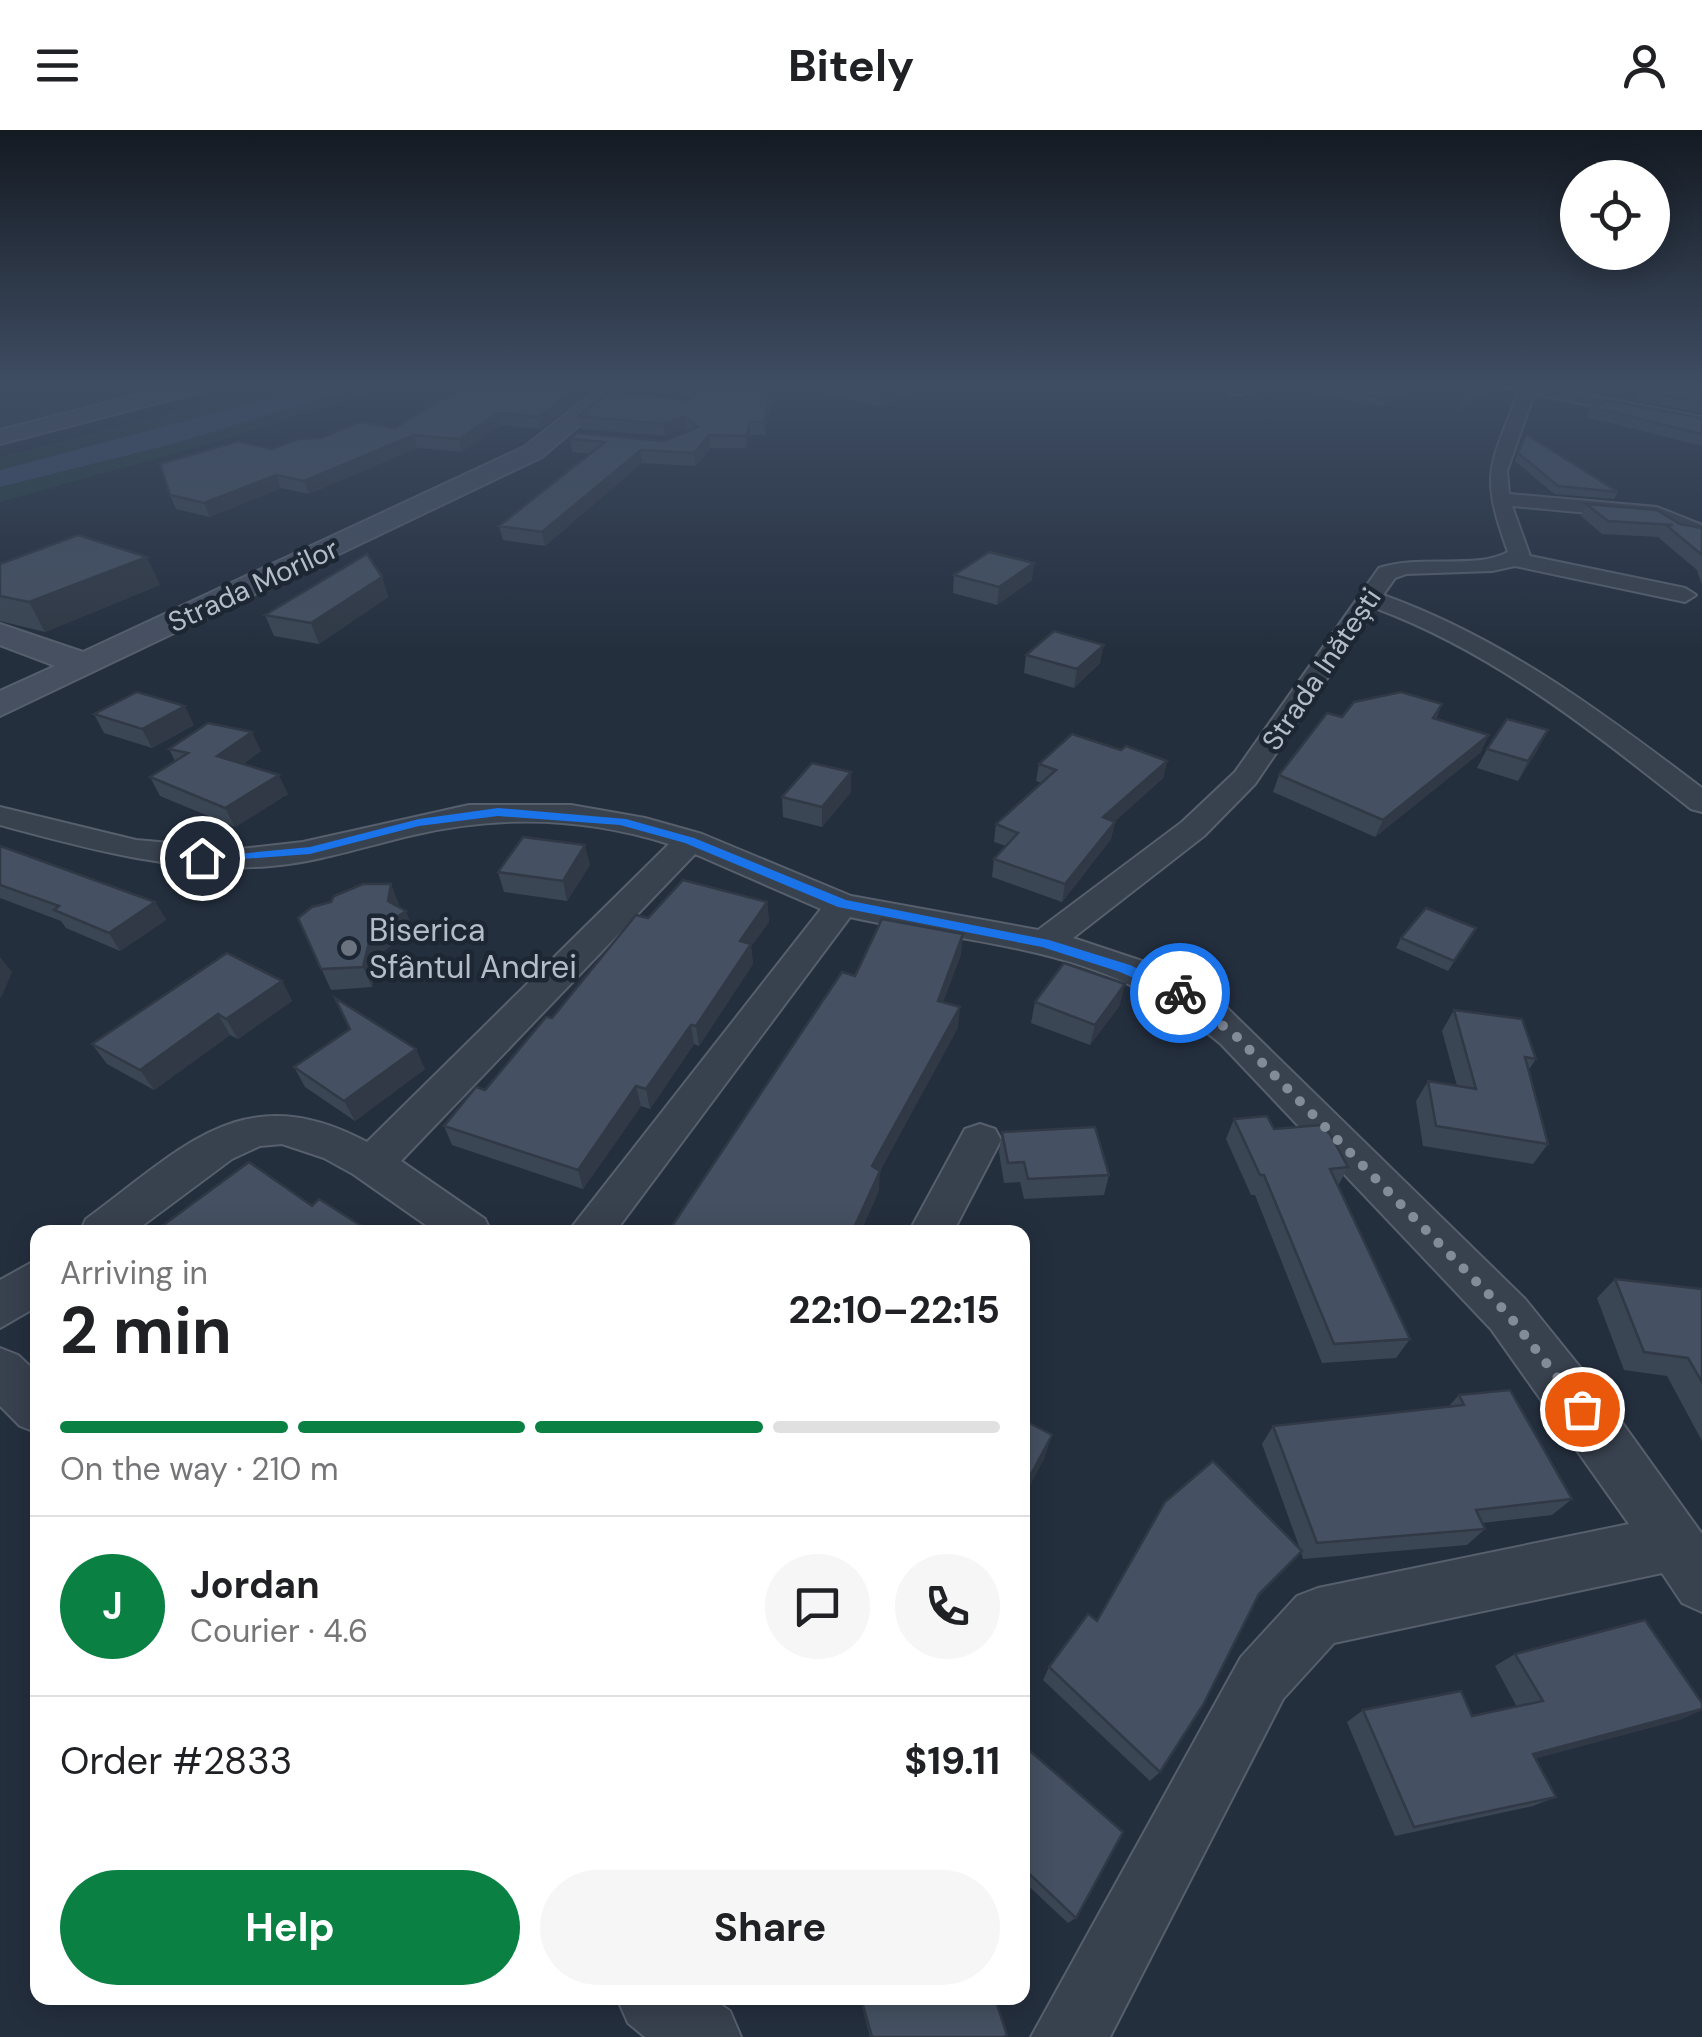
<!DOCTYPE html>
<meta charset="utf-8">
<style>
body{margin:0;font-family:"DM Sans",sans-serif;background:#f6f6f6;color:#202124;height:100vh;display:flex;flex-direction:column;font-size:38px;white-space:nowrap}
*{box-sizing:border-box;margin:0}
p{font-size:32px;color:#757577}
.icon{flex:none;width:55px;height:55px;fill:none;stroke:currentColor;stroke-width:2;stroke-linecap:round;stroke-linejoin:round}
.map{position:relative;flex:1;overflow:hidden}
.drawer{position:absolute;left:30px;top:1095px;width:1000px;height:780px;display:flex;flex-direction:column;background:#fff;border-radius:20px;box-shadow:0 5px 25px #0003}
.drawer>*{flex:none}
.buttons{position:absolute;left:1560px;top:30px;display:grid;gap:20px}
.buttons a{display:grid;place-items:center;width:110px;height:110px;border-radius:50%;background:#fff;box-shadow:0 5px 25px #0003;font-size:50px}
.pin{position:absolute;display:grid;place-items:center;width:85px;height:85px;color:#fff;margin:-42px;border:5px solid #fff;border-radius:50%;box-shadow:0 2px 10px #0007}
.courier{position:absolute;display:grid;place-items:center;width:100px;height:100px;margin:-50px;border:8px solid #1a73e8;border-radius:50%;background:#fff;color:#222;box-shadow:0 2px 12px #0007}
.summary em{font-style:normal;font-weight:700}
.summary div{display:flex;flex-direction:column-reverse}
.summary{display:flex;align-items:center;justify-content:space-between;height:170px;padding:0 30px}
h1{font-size:65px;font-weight:700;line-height:75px}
.bar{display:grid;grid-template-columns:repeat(4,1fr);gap:15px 10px;align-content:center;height:120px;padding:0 30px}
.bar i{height:12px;border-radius:8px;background:#e0e0e0}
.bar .selected{background:#0b8043}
.bar p{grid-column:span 4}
.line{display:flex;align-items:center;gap:25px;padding:0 30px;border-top:2px solid #e0e0e0}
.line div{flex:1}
.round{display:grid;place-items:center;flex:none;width:105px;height:105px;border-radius:52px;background:#f6f6f6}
.button{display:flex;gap:20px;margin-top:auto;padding:20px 30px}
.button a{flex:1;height:115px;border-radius:60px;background:#0b8043;color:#fff;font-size:40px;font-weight:700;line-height:115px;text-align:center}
.button a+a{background:#f6f6f6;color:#202124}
header{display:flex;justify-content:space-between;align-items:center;height:130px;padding:0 30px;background:#fff;font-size:45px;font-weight:700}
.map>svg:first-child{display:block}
</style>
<header><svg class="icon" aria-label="menu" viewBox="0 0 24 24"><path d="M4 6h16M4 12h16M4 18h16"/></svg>Bitely<svg class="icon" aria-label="person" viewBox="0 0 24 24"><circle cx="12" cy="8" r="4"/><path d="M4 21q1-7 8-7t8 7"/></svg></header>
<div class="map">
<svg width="1702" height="1907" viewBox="0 0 1702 1907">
<rect width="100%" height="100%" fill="#242f3e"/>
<g fill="#263c3f">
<path d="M 0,254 L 176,254 L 162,262 L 0,300 Z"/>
<path d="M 263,254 L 322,254 L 0,340 L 0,327 L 213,272 Z"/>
<path d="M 370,254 L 397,254 L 223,310 L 0,372 L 0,357 L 173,314 Z"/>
</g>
<path fill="#394c67" d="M 322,254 L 370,254 L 173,314 L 0,357 L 0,340 Z"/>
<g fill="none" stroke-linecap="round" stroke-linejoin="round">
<g stroke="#565f6c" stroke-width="4">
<g id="street">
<path d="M 1240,254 L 1259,254 L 1243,264 L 1231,264 L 1231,258 Z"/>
<path d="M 1497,254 L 1529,254 L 1702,287 L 1702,297 L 1534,264 L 1507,341 L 1509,364 L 1657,377 L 1702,395 L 1702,409 L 1653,389 L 1512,376 L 1530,426 L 1685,458 L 1696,465 L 1685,472 L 1515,436 L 1492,441 L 1406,444 L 1395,448 L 1383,465 C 1503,508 1602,582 1702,658 L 1702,682 L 1691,679 C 1592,601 1494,522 1375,478 L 1255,654 L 1204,706 L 1073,808 L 1163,838 L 1225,876 L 1525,1169 L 1600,1262 L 1702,1404 L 1702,1482 L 1682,1473 L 1662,1443 L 1334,1513 L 1283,1569 L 1110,1907 L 1031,1907 L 1241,1527 L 1297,1466 L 1318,1458 L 1629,1394 L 1491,1199 L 1221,914 C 1103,814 993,819 850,787 L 615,1102 L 568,1102 L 821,779 L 695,724 L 401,1031 L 485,1089 L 491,1102 L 436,1102 L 353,1044 L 324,1028 L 282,1014 L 260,1016 L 232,1029 L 134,1102 L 80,1102 L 86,1089 C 183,1018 243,946 367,1012 L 669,714 C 585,687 498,685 413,705 C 366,716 319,732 271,736 C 178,744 89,719 0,695 L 0,677 L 136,710 L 240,719 L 303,712 L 469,675 L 571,675 L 645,688 L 702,704 L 851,766 L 1038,800 L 1182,692 L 1235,642 L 1379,438 C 1420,424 1475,440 1508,422 C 1479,341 1490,338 1519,261 Z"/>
<path d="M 980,994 L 995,999 L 1001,1010 L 953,1102 L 909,1102 L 965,999 Z"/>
<path d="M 38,1129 L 38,1176 L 0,1198 L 0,1150 Z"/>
<path d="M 0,1218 L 18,1225 L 38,1244 L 38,1303 L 20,1296 L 0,1276 Z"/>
<path d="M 617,1868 L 712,1868 L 730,1881 L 741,1907 L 645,1907 L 628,1893 Z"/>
</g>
</g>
<g stroke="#565f6c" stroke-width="4">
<g id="secondary">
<path d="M 180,254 L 215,254 L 212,259 L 0,314 L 0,300 Z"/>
<path d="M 604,254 L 628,254 L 542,327 L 0,586 L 0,561 L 55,536 L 0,515 L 0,494 L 83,522 L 524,317 Z"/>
</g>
</g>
<use href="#street" fill="#38414e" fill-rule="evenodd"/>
<use href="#secondary" fill="#465061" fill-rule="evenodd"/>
</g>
<g fill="#3b4654">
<path d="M 466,254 L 600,254 L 541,299 L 501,295 L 462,322 L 417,318 L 309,364 L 281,358 L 210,387 L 176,379 L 170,365 L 272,319 L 321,308 L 395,298 Z"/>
<path d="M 628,254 L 774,254 L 765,305 L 750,305 L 746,318 L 710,318 L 696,336 L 642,333 L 545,416 L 503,410 L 499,396 L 591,324 L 572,322 L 570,309 L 664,311 L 688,301 L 686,299 L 665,306 L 581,299 L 579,286 L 687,270 L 692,266 L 689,264 L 628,259 Z"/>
<path d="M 789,254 L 932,254 L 879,276 Z"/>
<path d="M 1262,254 L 1412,254 L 1412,256 L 1381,276 Z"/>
<path d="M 1702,258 L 1702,283 L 1635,270 L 1640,260 Z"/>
<path d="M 1591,277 L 1702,288 L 1702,316 L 1586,287 Z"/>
<path d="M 1526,304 L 1618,362 L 1614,369 L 1554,364 L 1515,331 Z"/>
<path d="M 1586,374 L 1702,398 L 1702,455 L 1697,440 L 1659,408 L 1659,407 L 1602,404 L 1581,386 Z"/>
<path d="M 0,434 L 160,455 L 45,502 L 0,491 Z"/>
<path d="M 954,445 L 1032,450 L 997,475 L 953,463 Z"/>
<path d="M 382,447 L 388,467 L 319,514 L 274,506 L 265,485 Z"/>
<path d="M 1026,525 L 1100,533 L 1074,558 L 1024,543 Z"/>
<path d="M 1442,574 L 1436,589 L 1481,622 L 1375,707 L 1273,662 L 1279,645 L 1342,587 Z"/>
<path d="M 94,584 L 194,595 L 152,618 L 104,603 Z"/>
<path d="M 169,619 L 261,621 L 243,634 L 288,664 L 235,697 L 160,666 L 150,647 L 175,631 Z"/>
<path d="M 1487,619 L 1538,619 L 1518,651 L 1477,638 Z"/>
<path d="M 1121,620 L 1167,631 L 1163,648 L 1115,691 L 1111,709 L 1062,772 L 992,747 L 994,729 L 1006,716 L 994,712 L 996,694 L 1042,653 L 1036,651 L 1039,634 Z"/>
<path d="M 851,662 L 822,697 L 783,687 L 782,667 Z"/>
<path d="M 0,716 L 155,772 L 166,790 L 120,821 L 66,798 L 61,791 L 0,768 Z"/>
<path d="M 590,735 L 567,771 L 504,762 L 498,742 Z"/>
<path d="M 391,754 L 399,777 L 414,801 L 379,824 L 372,857 L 331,860 L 298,788 L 331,772 Z"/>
<path d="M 767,772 L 769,792 L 751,816 L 753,834 L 699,916 L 694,914 L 650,979 L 641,976 L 583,1059 L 452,1015 L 444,996 L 485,960 L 648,788 Z"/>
<path d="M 1476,798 L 1448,841 L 1396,818 L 1401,808 Z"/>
<path d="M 282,851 L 292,871 L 238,909 L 230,905 L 154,960 L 107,934 L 92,914 Z"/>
<path d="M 1035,872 L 1120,875 L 1090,915 L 1031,893 Z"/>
<path d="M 1454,880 L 1536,929 L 1528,941 L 1548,1014 L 1533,1034 L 1423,1016 L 1416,971 L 1428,951 L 1457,956 L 1442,901 Z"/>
<path d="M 294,937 L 425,939 L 355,991 L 305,957 Z"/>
<path d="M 1234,989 L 1274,999 L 1348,1037 L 1338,1056 L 1410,1209 L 1396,1228 L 1322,1233 L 1255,1065 L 1251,1065 L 1226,1009 Z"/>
<path d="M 1002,1002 L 1109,1045 L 1104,1065 L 1024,1069 L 1020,1052 L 1004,1053 L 999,1022 Z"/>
<path d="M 1615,1149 L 1702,1159 L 1702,1311 L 1667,1246 L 1624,1240 L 1597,1168 Z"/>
<path d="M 1459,1265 L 1572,1369 L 1552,1385 L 1482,1393 L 1485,1399 L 1467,1415 L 1303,1429 L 1301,1422 L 1256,1469 L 1160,1642 L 1150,1651 L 1043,1550 L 1049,1537 L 1097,1491 L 1300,1419 L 1262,1314 L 1273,1296 L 1449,1276 Z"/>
<path d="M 1515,1524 L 1702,1580 L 1679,1590 L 1536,1628 L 1556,1667 L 1533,1676 L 1395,1706 L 1347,1592 L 1363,1580 L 1472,1586 L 1517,1577 L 1495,1536 Z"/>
<path d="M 1022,1614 L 1076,1788 L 1068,1793 L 1022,1750 Z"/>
<path d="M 860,1868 L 995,1868 L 1003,1907 L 870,1907 Z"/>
</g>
<g fill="#303945">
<path d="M 583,254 L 600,254 L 541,299 L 538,287 Z"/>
<path d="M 771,254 L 774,254 L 765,305 L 764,292 Z"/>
<path d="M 904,254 L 932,254 L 879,276 L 880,264 Z"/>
<path d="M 1406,254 L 1412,254 L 1412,256 L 1381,276 L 1383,268 Z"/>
<path d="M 1494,254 L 1497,254 L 1496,257 L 1457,282 L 1460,275 Z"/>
<path d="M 498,283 L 501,295 L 462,322 L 459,309 Z"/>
<path d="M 685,287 L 686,299 L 665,306 L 663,294 Z"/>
<path d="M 750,292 L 750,305 L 746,318 L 746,306 Z"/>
<path d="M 414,305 L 417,318 L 309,364 L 304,351 Z"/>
<path d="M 709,305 L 710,318 L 696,336 L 694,323 Z"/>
<path d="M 641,320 L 642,333 L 545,416 L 542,402 Z"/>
<path d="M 276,345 L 281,358 L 210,387 L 204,373 Z"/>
<path d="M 147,427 L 160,455 L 45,502 L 29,472 Z"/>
<path d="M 1034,433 L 1032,450 L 997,475 L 999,457 Z"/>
<path d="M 382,447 L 388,467 L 319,514 L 311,493 Z"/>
<path d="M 1104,515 L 1100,533 L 1074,558 L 1077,539 Z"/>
<path d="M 185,576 L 194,595 L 152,618 L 142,599 Z"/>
<path d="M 1548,600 L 1538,619 L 1518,651 L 1528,631 Z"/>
<path d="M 252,602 L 261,621 L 226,646 L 217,626 Z"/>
<path d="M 1489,605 L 1481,622 L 1375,707 L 1383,690 Z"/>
<path d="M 1167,631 L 1163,648 L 1100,705 L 1103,687 Z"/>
<path d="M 851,642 L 851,662 L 822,697 L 822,677 Z"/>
<path d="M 279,645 L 288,664 L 235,697 L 225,678 Z"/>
<path d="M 1115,692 L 1111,709 L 1062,772 L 1065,754 Z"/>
<path d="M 585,715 L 590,735 L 567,771 L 563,751 Z"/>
<path d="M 391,754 L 399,774 L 397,787 L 406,781 L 414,801 L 379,824 L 372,857 L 363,837 L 371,804 L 388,771 Z"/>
<path d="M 155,772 L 166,790 L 120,821 L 109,803 Z"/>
<path d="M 767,772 L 769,792 L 751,816 L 753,834 L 699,916 L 696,896 L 740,811 Z"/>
<path d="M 963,804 L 961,825 L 936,891 L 938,871 Z"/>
<path d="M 0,827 L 12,842 L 1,868 L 0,866 Z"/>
<path d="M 282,851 L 292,871 L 238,909 L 226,889 Z"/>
<path d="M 1125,854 L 1120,875 L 1090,915 L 1095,895 Z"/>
<path d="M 960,877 L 958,898 L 872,1056 L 872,1036 Z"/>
<path d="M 218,884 L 230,905 L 154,960 L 140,940 Z"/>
<path d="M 691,895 L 694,914 L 650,979 L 646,959 Z"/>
<path d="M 416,919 L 425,939 L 355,991 L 344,971 Z"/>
<path d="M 636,956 L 641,976 L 583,1059 L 578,1040 Z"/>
<path d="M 880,1041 L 879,1061 L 861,1102 L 852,1102 Z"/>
<path d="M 1052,1305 L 1044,1329 L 1022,1371 L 1022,1361 Z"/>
<path d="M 1302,1421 L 1289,1436 L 1247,1478 L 1259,1464 Z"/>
<path d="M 1702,1580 L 1679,1590 L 1512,1635 L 1533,1624 Z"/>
</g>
<g fill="#455162" stroke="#303945" stroke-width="2.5">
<path d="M 466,254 L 583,254 L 538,287 L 498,283 L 459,309 L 414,305 L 304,351 L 276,345 L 204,373 L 170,365 L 160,334 L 238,311 L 272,319 L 298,309 L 321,308 L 360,292 L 395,298 Z"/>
<path d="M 690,254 L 771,254 L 764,292 L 750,292 L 746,306 L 709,305 L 694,323 L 641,320 L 542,402 L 499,396 L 605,312 L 570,309 L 576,303 L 664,311 L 698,297 L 685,287 L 663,294 L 579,286 L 609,261 L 687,270 L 699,260 Z"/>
<path d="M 837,254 L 904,254 L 880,264 Z"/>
<path d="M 1303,254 L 1406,254 L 1383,268 Z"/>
<path d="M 1473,254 L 1493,254 L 1460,275 Z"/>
<path d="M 1660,254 L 1682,254 L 1702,258 L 1702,272 L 1640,260 Z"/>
<path d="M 1608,271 L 1702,288 L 1702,304 L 1591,277 Z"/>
<path d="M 1526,304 L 1618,362 L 1558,356 L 1518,323 Z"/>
<path d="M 1586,374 L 1657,380 L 1680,394 L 1702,398 L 1702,425 L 1666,395 L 1673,395 L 1608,391 Z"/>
<path d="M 78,405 L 147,427 L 29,472 L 0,466 L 0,434 Z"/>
<path d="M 989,422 L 1034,433 L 999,457 L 954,445 Z"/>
<path d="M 367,424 L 382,447 L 311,493 L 265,485 Z"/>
<path d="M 1054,501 L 1104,515 L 1077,539 L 1026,525 Z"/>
<path d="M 137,562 L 185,576 L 142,599 L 94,584 Z"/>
<path d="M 1401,562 L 1442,574 L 1433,588 L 1489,605 L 1383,690 L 1279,645 L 1327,583 L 1342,587 L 1354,572 Z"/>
<path d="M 1507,589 L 1548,600 L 1528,631 L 1487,619 Z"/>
<path d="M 208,593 L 252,602 L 217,626 L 279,645 L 225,678 L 150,647 L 188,623 L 169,619 Z"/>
<path d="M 1072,604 L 1121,620 L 1126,616 L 1167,631 L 1103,687 L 1115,692 L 1065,754 L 994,729 L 1018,703 L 996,694 L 1056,640 L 1039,634 Z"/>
<path d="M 812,633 L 851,642 L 822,677 L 782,667 Z"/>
<path d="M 523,707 L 585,715 L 563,751 L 498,742 Z"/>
<path d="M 0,716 L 155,772 L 109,803 L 54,780 L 59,776 L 0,755 Z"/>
<path d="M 683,750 L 767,772 L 740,811 L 751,814 L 696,896 L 691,895 L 646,959 L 636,956 L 578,1040 L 444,996 L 476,957 L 485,960 L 546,887 L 552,888 L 636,785 L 648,788 Z"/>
<path d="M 363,754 L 391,754 L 388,771 L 406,781 L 371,804 L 363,837 L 321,839 L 298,788 L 312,777 L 331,772 L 334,766 Z"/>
<path d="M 1426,778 L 1476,798 L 1454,831 L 1401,808 Z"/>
<path d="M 882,789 L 963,804 L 938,871 L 960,877 L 872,1036 L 880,1041 L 852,1102 L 668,1102 L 842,842 L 855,846 Z"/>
<path d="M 227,823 L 282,851 L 226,889 L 218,884 L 140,940 L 92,914 Z"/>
<path d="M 1064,833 L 1125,854 L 1095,895 L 1035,872 Z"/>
<path d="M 335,868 L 416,919 L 344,971 L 294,937 L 350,899 Z"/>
<path d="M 1454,880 L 1522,889 L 1536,929 L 1525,927 L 1548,1014 L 1436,996 L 1428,951 L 1476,959 Z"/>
<path d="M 1267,986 L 1274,999 L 1321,995 L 1330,1004 L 1348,1037 L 1330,1039 L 1410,1209 L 1334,1214 L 1264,1045 L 1260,1045 L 1234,989 Z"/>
<path d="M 1095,997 L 1109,1045 L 1028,1049 L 1024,1032 L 1008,1033 L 1002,1002 Z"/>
<path d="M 249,1032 L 312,1076 L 319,1069 L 371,1102 L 154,1102 Z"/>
<path d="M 1615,1149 L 1702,1159 L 1702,1252 L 1688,1228 L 1644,1222 Z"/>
<path d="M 1510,1260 L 1572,1369 L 1476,1380 L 1485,1399 L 1317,1413 L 1273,1296 L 1464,1275 L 1459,1265 Z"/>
<path d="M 1022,1289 L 1052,1305 L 1022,1361 Z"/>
<path d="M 1213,1331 L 1302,1421 L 1259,1464 L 1203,1575 L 1160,1642 L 1049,1537 L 1088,1484 L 1097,1491 L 1165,1372 Z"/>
<path d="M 1645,1490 L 1702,1573 L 1702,1579 L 1533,1624 L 1556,1667 L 1414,1697 L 1363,1580 L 1461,1561 L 1472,1586 L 1543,1571 L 1515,1524 Z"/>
<path d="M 1022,1614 L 1123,1702 L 1076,1788 L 1022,1737 Z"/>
<path d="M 861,1868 L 995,1868 L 1007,1905 L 1003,1907 L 872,1907 Z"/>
</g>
<linearGradient id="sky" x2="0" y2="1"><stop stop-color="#141a22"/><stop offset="0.49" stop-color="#3f4d63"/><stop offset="1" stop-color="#3f4d63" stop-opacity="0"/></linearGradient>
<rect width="1702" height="521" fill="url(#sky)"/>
<path fill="#1a73e8" d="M 498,678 L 626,689 L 694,708 L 846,770 L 1049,810 L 1130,835 L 1187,863 L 1175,866 L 1120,842 L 1042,817 L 838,777 L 685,713 L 620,695 L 498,686 L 419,696 L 310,724 L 202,732 L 195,728 L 310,717 L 419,689 Z"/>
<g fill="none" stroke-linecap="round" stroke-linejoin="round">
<path stroke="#828b98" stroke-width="10" stroke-dasharray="0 18" d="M 1180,863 L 1235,905 L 1508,1184 L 1582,1279"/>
</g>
<circle fill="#6b7280" stroke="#1d2633" stroke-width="4" cx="349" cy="818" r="10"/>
<g text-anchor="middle" stroke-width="9" stroke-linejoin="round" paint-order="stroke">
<g font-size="28" fill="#b4bcc9" stroke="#1d2633">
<text transform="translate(253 455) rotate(-25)" y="10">Strada Morilor</text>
<text transform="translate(1321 539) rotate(-56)" y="10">Strada Inătești</text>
</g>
<g font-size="32" fill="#b4bcc9" stroke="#1d2633" text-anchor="start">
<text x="369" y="811">Biserica<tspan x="369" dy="37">Sfântul Andrei</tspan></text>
</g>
</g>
</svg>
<div class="buttons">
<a><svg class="icon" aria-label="locate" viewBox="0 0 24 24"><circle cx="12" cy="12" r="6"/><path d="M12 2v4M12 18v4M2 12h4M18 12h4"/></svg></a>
</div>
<div class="pin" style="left:1582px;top:1279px;background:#ea580c"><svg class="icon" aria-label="bag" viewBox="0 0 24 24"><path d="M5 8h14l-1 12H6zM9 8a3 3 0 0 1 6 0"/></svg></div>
<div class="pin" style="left:202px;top:728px;background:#1f2937"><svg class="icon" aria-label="home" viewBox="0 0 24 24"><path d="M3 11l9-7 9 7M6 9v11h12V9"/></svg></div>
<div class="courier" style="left:1180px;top:863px"><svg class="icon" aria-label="bike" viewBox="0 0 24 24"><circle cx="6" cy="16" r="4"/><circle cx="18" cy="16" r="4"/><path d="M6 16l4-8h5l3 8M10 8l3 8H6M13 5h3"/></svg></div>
<section class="drawer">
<div class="summary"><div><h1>2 min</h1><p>Arriving in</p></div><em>22:10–22:15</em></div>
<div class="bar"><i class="selected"></i><i class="selected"></i><i class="selected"></i><i></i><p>On the way · 210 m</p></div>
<div class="line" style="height:180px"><b class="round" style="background:#0b8043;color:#fff">J</b><div><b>Jordan</b><p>Courier · 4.6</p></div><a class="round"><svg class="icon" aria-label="chat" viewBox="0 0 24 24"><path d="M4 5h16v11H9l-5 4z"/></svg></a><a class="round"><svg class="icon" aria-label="phone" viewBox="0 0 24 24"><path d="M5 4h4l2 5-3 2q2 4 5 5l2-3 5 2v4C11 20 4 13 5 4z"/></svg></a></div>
<div class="line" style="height:130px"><div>Order #2833</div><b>$19.11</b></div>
<div class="button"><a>Help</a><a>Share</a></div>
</section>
</div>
